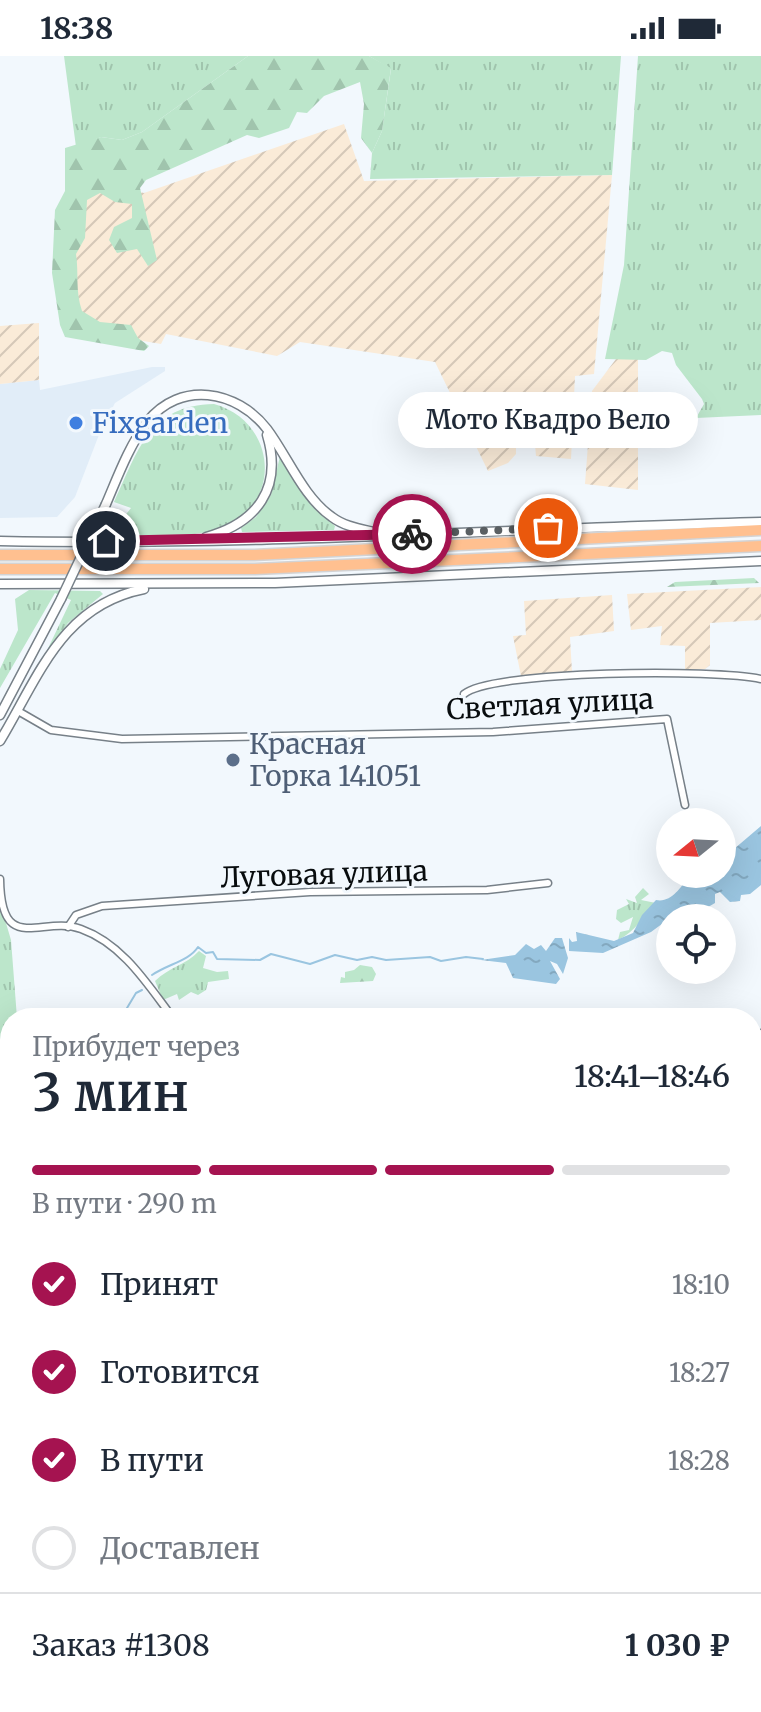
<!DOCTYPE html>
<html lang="ru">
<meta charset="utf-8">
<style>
body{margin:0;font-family:Merriweather,serif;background:#f2f2f3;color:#1f2937;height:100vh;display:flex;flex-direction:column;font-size:30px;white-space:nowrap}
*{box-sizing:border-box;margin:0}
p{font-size:26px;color:#747a83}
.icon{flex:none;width:44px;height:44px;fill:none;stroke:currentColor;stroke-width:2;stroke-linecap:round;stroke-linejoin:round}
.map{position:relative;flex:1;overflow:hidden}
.sheet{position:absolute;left:0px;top:952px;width:762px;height:704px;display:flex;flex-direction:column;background:#fff;border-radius:32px 32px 0 0;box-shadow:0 8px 32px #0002}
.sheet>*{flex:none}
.needle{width:52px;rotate:252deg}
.controls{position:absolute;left:656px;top:752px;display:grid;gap:16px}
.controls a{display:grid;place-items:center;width:80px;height:80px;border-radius:50%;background:#fff;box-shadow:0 8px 32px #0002;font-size:40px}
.pin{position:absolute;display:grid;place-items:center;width:68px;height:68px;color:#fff;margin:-34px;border:4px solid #fff;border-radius:50%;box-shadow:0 2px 8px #0007}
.courier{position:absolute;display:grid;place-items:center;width:80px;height:80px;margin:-40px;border:6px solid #a51350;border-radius:50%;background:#fff;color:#222;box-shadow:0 2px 10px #0007}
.bubble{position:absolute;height:56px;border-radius:28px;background:#fff;box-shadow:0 8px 32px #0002;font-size:26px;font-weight:600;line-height:56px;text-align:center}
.summary em{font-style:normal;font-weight:600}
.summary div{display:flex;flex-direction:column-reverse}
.summary{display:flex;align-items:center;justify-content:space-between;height:136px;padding:0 32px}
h1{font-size:52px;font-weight:600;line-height:60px}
.bar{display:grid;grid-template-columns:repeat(4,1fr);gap:12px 8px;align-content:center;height:96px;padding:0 32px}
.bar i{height:10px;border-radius:6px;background:#e0e1e3}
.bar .current{background:#a51350}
.bar p{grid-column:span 4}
.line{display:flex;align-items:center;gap:20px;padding:0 32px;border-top:2px solid #e0e1e3}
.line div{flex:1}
ol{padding:0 32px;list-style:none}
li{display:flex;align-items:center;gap:24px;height:88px}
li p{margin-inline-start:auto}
li .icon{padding:8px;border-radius:50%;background:#a51350;color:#fff;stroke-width:4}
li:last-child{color:#747a83}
li i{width:44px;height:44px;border:4px solid #e0e1e3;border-radius:50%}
.status{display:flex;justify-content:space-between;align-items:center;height:56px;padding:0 40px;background:#fff;direction:ltr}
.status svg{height:22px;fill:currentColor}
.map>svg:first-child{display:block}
</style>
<div class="status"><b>18:38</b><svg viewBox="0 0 49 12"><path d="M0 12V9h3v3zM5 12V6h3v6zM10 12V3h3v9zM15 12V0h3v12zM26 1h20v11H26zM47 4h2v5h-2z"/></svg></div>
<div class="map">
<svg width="761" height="1656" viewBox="0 0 761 1656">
<defs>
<pattern id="industrial-furrows" width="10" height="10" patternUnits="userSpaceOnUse" patternTransform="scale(2)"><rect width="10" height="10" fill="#faebd8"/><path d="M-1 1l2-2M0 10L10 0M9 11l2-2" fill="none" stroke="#d5c8b8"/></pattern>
<pattern id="grass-tufts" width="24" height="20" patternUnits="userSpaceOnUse" patternTransform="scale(2)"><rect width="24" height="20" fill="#bce6cb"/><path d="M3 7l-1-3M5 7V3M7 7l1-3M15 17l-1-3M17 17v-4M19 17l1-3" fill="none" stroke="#a0c4ad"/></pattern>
<pattern id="forest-firs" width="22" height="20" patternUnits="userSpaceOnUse" patternTransform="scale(2)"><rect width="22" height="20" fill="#bce6cb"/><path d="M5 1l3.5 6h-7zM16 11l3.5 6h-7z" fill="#a0c4ad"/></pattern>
<pattern id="garden-dots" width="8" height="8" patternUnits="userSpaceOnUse" patternTransform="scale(2)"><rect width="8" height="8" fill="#bce6cb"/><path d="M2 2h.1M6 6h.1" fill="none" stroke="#a0c4ad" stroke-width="1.8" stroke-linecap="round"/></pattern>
<pattern id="water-ripples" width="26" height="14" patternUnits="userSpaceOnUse" patternTransform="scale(2)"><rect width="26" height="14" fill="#9ac5e0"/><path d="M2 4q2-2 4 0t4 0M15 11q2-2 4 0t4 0" fill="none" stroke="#83a8bf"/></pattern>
</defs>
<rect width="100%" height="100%" fill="#f2f8fd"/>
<path fill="#e1edf8" d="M 152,311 L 165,311 L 165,315 L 115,347 L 102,371 L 75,441 L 57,461 L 0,462 L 0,328 L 39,324 L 40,334 Z"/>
<g fill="url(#industrial-furrows)">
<path d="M 344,68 L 364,125 L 612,119 L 594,318 L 575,320 L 571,403 L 536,400 L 534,377 L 516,379 L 516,398 L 508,407 L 488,415 L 435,306 L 300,286 L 277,300 L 166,278 L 161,288 L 85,275 L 77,268 L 71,209 L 75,134 L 107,128 L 144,137 Z"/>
<path d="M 39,267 L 39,324 L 0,328 L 0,270 Z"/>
<path d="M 616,303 L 638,303 L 638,434 L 585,428 L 592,335 Z"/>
<path d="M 761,531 L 761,564 L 710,567 L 710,609 L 705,613 L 685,613 L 685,590 L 660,589 L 662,570 L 631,574 L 627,538 Z"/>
<path d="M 612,539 L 614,575 L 570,581 L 572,616 L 521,620 L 513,580 L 526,579 L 524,545 Z"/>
</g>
<g fill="url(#grass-tufts)">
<path d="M 64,0 L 248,0 L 142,76 L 122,84 L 101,81 L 76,91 Z"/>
<path d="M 369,0 L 621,0 L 612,119 L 370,123 L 372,97 L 382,75 L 391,13 Z"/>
<path d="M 638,0 L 761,0 L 761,359 L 696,362 L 704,348 L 702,343 L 676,309 L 672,297 L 662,295 L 646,304 L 605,303 L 624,209 Z"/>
<path d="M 214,348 C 276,365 284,447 223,471 C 186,485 139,479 100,479 L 106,466 L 123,462 L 131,452 L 114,446 C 138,395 149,349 214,348 Z"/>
<path d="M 280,400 L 311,449 L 335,470 L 334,474 L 242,476 L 241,472 L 256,461 L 271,439 Z"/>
<path d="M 29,534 L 100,535 L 103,538 L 68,567 L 43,603 L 71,544 L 55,537 L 0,632 L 0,613 L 18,574 L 15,543 Z"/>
<path d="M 643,832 L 649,838 L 641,844 L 656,847 C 642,862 636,875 618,884 L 620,876 L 629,874 L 633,861 L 621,867 L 616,863 L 617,854 L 629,848 L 626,843 L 637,847 L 635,841 Z"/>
<path d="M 0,847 L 11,884 L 17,962 L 10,962 L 10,1049 L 0,1066 Z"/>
<path d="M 199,895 L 206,900 L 203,912 L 217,916 L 228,915 L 229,923 L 208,926 L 206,934 L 198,939 L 191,936 L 179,944 L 177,938 L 163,944 L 155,925 C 169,911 186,909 199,895 Z"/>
</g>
<g fill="url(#forest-firs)">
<path d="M 248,0 L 369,0 L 391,12 L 382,75 L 372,97 L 361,82 L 364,48 L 360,26 L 324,40 L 307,57 L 297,56 L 289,72 L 259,82 L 247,79 L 146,124 L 140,132 L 157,204 L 148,210 L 137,193 L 117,197 L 109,184 L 114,171 L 132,162 L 132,148 L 115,146 L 100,137 L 87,144 L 85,182 L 76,198 C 79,218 75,234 82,255 L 100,266 L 131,269 L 138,282 L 149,290 L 144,295 L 65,281 L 60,269 L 52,217 L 55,154 L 65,135 L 65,92 L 101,81 L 122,84 L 142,76 Z"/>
<path d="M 754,522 L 759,527 L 667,531 L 675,526 Z"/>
<path d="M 360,909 L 372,911 L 376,918 L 373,925 L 340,927 L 341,921 L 345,922 L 345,916 L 354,914 Z"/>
<path d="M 761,1362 L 761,1656 L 383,1656 L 387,1646 L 752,1646 L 752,1366 Z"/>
<path d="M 0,1495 L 10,1507 L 10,1646 L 348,1646 L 345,1656 L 0,1656 Z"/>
</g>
<path fill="url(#garden-dots)" d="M 10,1094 L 10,1506 L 0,1493 L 0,1104 Z"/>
<g fill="url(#water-ripples)">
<path d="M 761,770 L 761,829 L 750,838 L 741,839 L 740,845 L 730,846 L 720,836 L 715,838 L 715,847 L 703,854 L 670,862 L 651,876 L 603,897 L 569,895 L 569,882 L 572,886 L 577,885 L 576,876 L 614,885 L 633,877 L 642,859 L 656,844 C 671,847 680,832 688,822 L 722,818 L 722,808 L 735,798 L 734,793 Z"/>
<path d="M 555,882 L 562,882 L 568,902 L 563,918 L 557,908 L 550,905 L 560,923 L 556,928 L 513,922 L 506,907 L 481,904 L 515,899 L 526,888 L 534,893 L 541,889 L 546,895 Z"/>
</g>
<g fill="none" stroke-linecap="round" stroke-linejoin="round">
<g stroke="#9ac5e0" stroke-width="2">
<path d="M 152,919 C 168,908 189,905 198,891 L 206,897 L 213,896 L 217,903 L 260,904 L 271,898 L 310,908 L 335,899 L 357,904 L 372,901 L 386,904 L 430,901 L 441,905 L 466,901 L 483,903"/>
<path d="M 121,962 L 136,937 L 142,934"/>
<path d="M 0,1045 L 4,1048 L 10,1039"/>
<path d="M 752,1164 L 761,1160"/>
<path d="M 752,1178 L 761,1174"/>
</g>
<g stroke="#778088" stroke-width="9">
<g id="minor">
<path d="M 464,638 C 493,614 718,613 761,623"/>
<path d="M 18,655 L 51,674 L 122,683 L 493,676 L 667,663 L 685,749"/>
<path d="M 0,823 C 1,901 41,859 81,873 C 123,888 148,929 173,962"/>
<path d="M 68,871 L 76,859 L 102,850 L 310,836 L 487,834 L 548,827"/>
<path d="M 752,981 L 761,977"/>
<path d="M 0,1109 L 10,1099"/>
<path d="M 752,1171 L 761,1167"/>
<path d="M 0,1203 L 10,1214"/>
<path d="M 0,1312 L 10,1323"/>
<path d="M 752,1362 L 761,1358"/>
<path d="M 0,1418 L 10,1429"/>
<path d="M 350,1656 L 353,1646"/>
</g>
</g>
<g stroke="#778088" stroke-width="11">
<g id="secondary">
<path d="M 106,448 C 118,420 129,390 147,366 C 180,324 237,334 267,373 C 288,401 303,441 332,461 C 345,471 362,473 378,477"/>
<path d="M 206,481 C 257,467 283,432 267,379"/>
<path d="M 0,485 C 254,490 507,473 761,466"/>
<path d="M 0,528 L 275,527 L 761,505"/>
<path d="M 0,659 L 61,543"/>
<path d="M 0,685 C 39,620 62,549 144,533"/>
</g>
</g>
<g stroke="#d3d3d4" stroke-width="13">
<g id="trunk">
<path d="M 0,499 L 254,499 L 761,474"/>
<path d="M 0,513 L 255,513 L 761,490"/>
</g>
</g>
<use href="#minor" stroke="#fff" stroke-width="6"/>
<use href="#secondary" stroke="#fff" stroke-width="8"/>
<use href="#trunk" stroke="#ffc090" stroke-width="10"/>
<g stroke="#778088" stroke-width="11" stroke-linecap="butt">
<path id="secondary-bridge" d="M 61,543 L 106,448"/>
</g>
<use href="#secondary-bridge" stroke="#fff" stroke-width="8"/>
</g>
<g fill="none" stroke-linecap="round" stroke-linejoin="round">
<path stroke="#5a5f62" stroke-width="8" stroke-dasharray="0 14.4" d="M 412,478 L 548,472"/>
<path stroke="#a51350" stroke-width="10" d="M 106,485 L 412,478"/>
</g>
<circle fill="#3f7fe0" stroke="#f2f8fd" stroke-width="3" cx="76" cy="367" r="8"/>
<circle fill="#5c6f8a" stroke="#f2f8fd" stroke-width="3" cx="233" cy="704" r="8"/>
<g text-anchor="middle" stroke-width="6" stroke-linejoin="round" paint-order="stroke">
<g font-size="28" fill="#366cbe" stroke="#f2f8fd" text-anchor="start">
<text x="92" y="377">Fixgarden</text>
</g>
<g font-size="28" fill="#080c0e" stroke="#f2f8fd">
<text transform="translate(550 648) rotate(-3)" y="10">Светлая улица</text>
<text transform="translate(324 818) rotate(-2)" y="10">Луговая улица</text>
</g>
<g font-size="28" fill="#4e5e75" stroke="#f2f8fd" text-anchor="start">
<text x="249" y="698">Красная<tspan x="249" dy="32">Горка 141051</tspan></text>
</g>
</g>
</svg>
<div class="controls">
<a><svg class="needle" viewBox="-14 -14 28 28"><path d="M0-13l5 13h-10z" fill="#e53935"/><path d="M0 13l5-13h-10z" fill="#747a83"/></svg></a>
<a><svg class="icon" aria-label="locate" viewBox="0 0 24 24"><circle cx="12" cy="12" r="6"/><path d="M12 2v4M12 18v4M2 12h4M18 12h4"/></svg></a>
</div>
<div class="pin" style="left:548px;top:472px;background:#ea580c"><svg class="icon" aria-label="bag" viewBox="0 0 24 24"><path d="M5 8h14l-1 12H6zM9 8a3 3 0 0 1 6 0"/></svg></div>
<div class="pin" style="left:106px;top:485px;background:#1f2937"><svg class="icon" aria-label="home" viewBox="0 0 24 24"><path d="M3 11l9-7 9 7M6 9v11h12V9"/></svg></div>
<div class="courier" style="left:412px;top:478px"><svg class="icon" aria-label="bike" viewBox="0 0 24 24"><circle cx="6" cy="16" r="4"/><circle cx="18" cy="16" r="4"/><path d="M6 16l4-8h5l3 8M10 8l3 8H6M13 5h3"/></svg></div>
<div class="bubble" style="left:398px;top:336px;width:300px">Мото Квадро Вело</div>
<section class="sheet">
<div class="summary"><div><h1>3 мин</h1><p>Прибудет через</p></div><em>18:41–18:46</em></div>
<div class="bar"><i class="current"></i><i class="current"></i><i class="current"></i><i></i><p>В пути · 290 m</p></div>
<ol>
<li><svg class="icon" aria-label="check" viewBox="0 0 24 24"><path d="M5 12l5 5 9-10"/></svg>Принят<p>18:10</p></li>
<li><svg class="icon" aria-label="check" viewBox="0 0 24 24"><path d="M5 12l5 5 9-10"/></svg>Готовится<p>18:27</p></li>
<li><svg class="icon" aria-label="check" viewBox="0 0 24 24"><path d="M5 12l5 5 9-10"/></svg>В пути<p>18:28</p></li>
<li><i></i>Доставлен</li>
</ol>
<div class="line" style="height:104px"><div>Заказ #1308</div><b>1 030 ₽</b></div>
</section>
</div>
